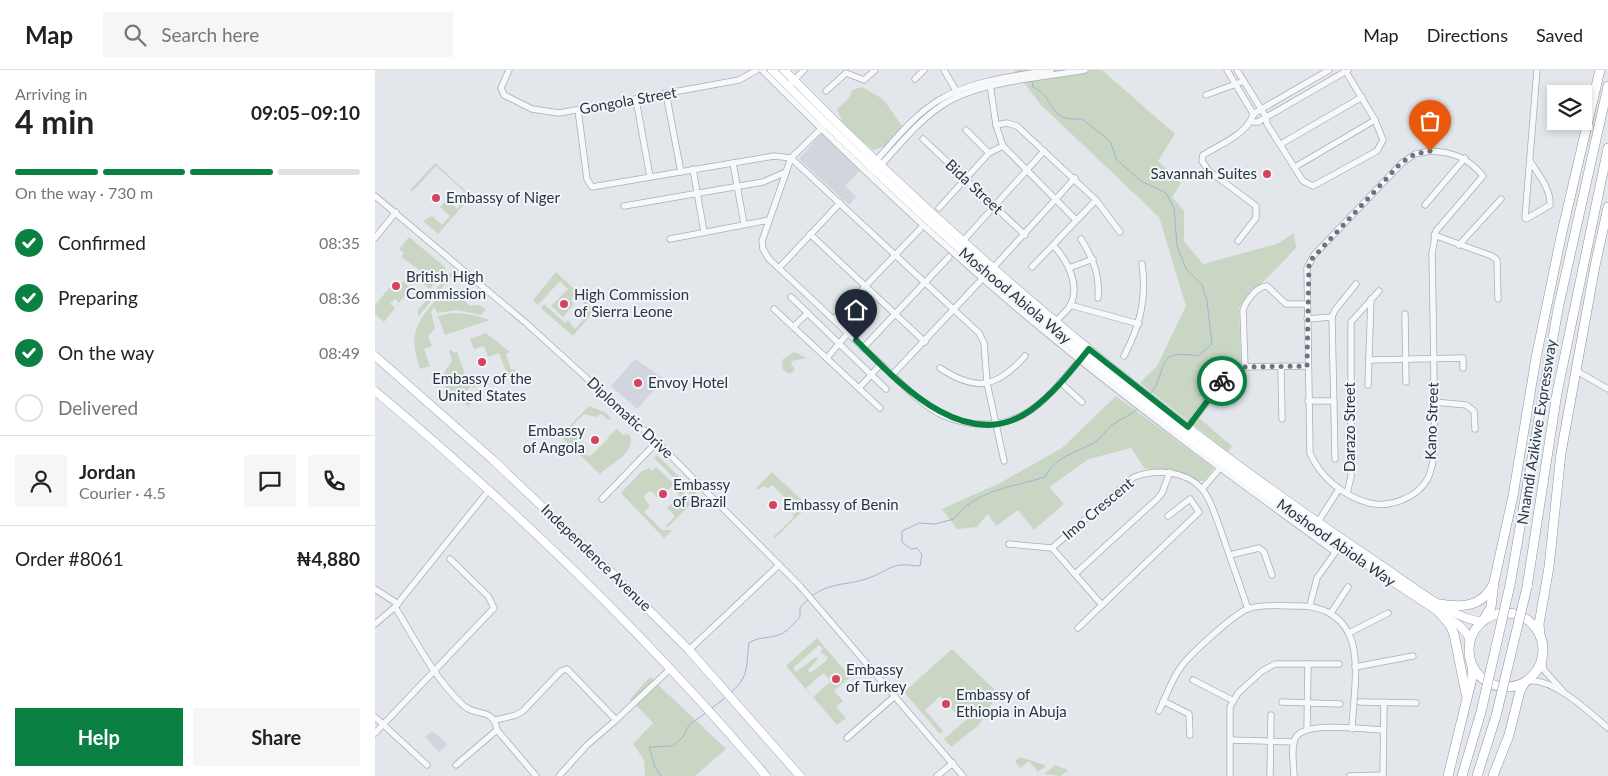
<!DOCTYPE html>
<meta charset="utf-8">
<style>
body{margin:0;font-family:Lato,sans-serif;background:#f6f6f6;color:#222;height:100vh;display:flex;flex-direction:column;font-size:19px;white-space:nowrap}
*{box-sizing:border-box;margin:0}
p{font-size:16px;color:#767676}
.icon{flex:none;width:28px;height:28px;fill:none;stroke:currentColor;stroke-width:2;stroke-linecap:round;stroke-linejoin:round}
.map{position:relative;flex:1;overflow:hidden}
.panel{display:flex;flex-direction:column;background:#fff;width:375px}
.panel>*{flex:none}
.tools{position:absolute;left:1172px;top:15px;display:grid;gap:10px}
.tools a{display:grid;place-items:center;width:45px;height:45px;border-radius:0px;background:#fff;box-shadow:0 2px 8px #0003;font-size:25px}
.pin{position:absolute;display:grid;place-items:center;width:42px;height:42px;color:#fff;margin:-51px -21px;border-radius:50% 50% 50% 0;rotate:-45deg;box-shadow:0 0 5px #0007}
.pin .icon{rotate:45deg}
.courier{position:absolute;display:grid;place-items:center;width:50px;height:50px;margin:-25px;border:4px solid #0b8043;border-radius:50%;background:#fff;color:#222;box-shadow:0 1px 6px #0007}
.overview em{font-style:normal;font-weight:700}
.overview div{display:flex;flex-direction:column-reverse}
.overview{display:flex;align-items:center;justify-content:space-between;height:85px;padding:0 15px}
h1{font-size:32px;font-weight:700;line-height:38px}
.bar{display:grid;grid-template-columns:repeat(4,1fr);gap:8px 5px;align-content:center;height:60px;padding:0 15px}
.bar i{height:6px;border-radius:4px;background:#e0e0e0}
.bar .current{background:#0b8043}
.bar p{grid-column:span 4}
.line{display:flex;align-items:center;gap:12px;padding:0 15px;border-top:1px solid #e0e0e0}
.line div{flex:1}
.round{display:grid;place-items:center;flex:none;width:52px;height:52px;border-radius:0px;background:#f6f6f6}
ol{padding:0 15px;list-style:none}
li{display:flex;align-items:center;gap:15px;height:55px}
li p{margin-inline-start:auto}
li .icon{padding:5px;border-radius:50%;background:#0b8043;color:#fff;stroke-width:4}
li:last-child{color:#767676}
li i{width:28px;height:28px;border:2px solid #e0e0e0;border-radius:50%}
.action{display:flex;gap:10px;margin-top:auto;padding:10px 15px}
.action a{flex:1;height:58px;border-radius:0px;background:#0b8043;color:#fff;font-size:20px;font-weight:700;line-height:58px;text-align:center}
.action a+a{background:#f6f6f6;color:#222}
header{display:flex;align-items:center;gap:30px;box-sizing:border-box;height:70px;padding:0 25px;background:#fff;border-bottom:1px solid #e0e0e0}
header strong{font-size:24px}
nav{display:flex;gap:28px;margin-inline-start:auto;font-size:18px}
.search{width:350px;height:45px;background:#f6f6f6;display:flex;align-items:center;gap:12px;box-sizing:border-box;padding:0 18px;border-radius:0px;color:#767676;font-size:19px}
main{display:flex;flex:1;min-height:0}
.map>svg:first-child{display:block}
</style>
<header>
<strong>Map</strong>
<div class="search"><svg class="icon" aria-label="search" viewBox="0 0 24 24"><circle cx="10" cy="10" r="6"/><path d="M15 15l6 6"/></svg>Search here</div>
<nav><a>Map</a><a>Directions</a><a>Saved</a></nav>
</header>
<main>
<section class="panel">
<div class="overview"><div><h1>4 min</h1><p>Arriving in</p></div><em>09:05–09:10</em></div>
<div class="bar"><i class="current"></i><i class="current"></i><i class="current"></i><i></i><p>On the way · 730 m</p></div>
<ol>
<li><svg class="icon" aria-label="check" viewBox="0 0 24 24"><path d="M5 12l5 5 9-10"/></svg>Confirmed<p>08:35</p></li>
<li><svg class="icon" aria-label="check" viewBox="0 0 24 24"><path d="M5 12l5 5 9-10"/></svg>Preparing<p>08:36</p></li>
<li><svg class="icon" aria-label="check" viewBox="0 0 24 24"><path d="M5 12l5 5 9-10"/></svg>On the way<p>08:49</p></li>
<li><i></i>Delivered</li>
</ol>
<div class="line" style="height:90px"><a class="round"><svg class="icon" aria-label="person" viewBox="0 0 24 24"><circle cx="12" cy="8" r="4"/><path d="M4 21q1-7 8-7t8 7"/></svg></a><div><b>Jordan</b><p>Courier · 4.5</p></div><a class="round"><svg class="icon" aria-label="chat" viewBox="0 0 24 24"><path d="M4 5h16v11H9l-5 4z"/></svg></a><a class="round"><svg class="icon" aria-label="phone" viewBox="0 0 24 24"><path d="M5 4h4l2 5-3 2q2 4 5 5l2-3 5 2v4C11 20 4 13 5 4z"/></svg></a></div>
<div class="line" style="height:65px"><div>Order #8061</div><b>₦4,880</b></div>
<div class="action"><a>Help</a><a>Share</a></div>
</section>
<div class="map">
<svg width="1233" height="706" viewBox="0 0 1233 706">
<rect width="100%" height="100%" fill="#e3e7ec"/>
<g fill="#d1d6de">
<path d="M 447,63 L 485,100 L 470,116 L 481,127 L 474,135 L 424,89 Z"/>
<path d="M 260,289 L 291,310 L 283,316 L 262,339 L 236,316 Z"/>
<path d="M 57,661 L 73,674 L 64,682 L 50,667 Z"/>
</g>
<g fill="#c9d6c4" fill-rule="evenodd">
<path d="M 639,0 L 727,0 L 800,64 L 783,91 L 806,113 L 797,127 L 809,141 L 809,171 L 828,194 L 902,174 L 919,163 L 921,178 L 864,237 L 866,293 L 870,302 L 849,318 L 824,348 L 857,376 L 853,382 L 765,313 L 782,296 L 811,236 L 784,147 L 666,35 Z"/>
<path d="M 487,17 L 508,29 L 527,56 L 510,76 L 498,80 L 469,56 L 462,39 L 474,28 L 477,20 Z"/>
<path d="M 60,93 L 96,126 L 63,164 L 48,151 L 57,146 L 67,155 L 75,146 L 65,137 L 72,130 L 82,139 L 93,125 L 61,96 L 37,122 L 35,120 Z"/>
<path d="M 34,167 L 71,198 L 55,219 L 45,211 L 50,204 L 26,187 L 29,183 L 24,179 Z"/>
<path d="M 76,202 L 78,204 L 43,247 L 43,240 Z"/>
<path d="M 181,202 L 207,226 L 219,241 L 198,266 L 166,238 L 169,234 L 190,253 L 193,250 L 200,259 L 213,244 L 207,239 L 211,235 L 205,229 L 207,226 L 202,223 L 196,230 L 199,234 L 188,247 L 176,236 L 193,219 L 185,211 L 163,235 L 158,230 Z"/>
<path d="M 28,211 L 36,218 L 24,233 L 20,229 L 15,234 L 20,238 L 9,252 L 0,244 L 0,235 L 15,217 L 20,221 Z"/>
<path d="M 70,219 L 85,227 L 95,236 L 105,235 L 111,240 L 106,245 L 82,240 L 62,243 L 59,237 L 56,242 L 60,258 L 53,266 L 57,276 L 49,279 L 55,296 L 45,299 C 31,257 45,250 70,219 Z"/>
<path d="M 76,243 L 94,244 L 115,250 L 70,265 L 63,246 Z"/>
<path d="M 111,263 L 135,282 L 131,284 L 136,300 L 140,299 L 142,303 L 133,306 L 124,283 L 113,287 L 109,276 L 99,279 L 95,269 Z"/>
<path d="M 77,280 L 78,283 L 82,282 L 93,312 L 96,311 L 101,315 L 99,318 L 96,316 L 88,324 L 97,332 L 93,336 L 86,330 L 83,333 L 72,323 L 70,316 L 73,313 L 66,307 L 77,291 L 74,281 Z"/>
<path d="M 419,282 L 432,288 L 417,291 L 416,293 L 420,300 L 415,304 L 408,300 L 407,290 Z"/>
<path d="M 741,326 L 839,398 L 829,411 L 822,411 L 793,399 L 770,399 L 756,378 L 714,389 L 674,417 L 689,434 L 659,460 L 643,440 L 621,456 L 613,444 L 602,457 L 582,459 L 567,439 L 625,413 L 687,378 Z"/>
<path d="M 214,336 L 230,342 L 236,349 L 233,350 L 226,344 L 221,347 L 209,344 L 192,361 L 198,367 L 201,365 L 204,369 L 202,371 L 212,378 L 209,381 L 214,387 L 234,368 L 232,364 L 234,366 L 242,359 L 248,365 L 254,364 C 264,380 236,394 225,404 L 185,366 Z"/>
<path d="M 282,385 L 328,430 L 326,432 L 320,426 L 319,428 L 279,388 Z"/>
<path d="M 281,397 L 299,414 L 284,429 L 276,421 L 271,423 L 269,428 L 275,436 L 269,442 L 287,460 L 298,460 L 289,468 L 246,423 L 267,401 L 275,398 L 277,401 Z"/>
<path d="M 397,402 L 433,436 L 400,468 L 398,467 L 417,449 L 419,445 L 416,442 L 420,444 L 427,437 L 421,430 L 414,439 L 409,435 L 413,431 L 397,415 L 393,418 L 388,416 L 383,420 L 381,418 Z"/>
<path d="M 306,420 L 317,433 L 293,457 L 290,456 L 300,446 L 292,438 L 299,431 L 306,438 L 311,433 L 302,423 Z"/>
<path d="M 442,568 L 475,607 L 459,621 L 468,631 L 461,637 L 471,648 L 462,655 L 411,596 ZM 444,575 L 448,579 L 445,582 L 453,587 L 451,591 L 435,603 L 433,600 L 443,589 L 441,587 L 421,602 L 418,598 ZM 448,603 L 456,611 L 438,627 L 431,618 Z"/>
<path d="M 577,579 L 623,623 L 604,655 L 576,677 L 569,669 L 603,640 L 599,635 L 584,647 L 565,626 L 550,640 L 568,661 L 565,664 L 529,622 Z"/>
<path d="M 275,607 L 351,679 L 320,706 L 270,706 L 269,690 L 258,674 L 278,653 L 255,629 Z"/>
<path d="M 645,687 L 670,695 L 670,697 L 663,702 L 654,691 L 645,698 L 640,691 Z"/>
<path d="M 680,695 L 693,700 L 686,706 L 669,704 Z"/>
</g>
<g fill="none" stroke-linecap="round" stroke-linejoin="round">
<g stroke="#9db6cd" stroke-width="1">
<path d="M 657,11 L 658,17 C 682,28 671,52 707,49 L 735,71 L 742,90 L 766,111 L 791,123 L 799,138 L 802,176 L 811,199 L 827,215 L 832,231 L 837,274 L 823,286 C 776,278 795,301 775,324"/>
<path d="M 436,527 C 454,511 476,516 496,507 C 506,504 515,496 525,495 C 531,494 539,496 545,496 L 547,484 L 542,478 L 536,479 L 527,472 L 527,461 L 544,453 L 560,454 L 579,449 C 600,420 638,417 670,407 C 681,386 701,383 720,372 C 728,367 732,357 740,353 C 748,347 756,346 763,338"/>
<path d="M 356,622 C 375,607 371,594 374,573 C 384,566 395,569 406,564 C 413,561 419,553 425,547 L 425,537 L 433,530"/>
<path d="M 337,638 L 351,627"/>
<path d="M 286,706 L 280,697 L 274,677 L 298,676 L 308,667 L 314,655 L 332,642"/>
</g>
<g stroke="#a8aeb7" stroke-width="7">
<g id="minor">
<path d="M 134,0 L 126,18 L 129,25 L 157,39 L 184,43 L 364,10 L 382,0"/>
<path d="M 387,0 C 477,90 570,179 668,260 C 762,338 861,410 960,482"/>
<path d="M 569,0 L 583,24"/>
<path d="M 852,0 L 879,45"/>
<path d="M 862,0 L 891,47 L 892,54 L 928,111 L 938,116 L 1002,81 L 1008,70 L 1000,50 L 970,0"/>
<path d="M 540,9 L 549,0"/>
<path d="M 615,14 L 621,55 L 628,76 L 701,150"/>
<path d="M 413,16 L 429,0"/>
<path d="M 451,21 L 471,3 L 489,10 L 500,0"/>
<path d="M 291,23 L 306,102"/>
<path d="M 831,25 L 869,11"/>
<path d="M 261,29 L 275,107"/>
<path d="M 203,40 L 212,109 L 217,117 L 399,86 L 416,88 L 604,263 L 609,273 L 612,313 L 629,391"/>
<path d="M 876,52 L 883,52 L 973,0"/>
<path d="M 621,55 L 632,53 L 642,56 L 721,130 L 745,162"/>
<path d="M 448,57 L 416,88 L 387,171 L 388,179 L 394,189 C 432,224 470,261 508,296 C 526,313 546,335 569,346 C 588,354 613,357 633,351 C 664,342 686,312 706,288"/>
<path d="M 591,60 L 614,83"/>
<path d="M 548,69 L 650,165"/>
<path d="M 906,74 L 987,27"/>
<path d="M 1055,81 C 1079,82 1093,88 1108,106 L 1061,161 L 1057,184 C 1058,234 1059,283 1059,332 C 1059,356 1063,386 1053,408 C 1043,428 1014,438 994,433 C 968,426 945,407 935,383 L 932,198 L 939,185 L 1027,93 L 1040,84 Z"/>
<path d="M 1155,91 C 1163,104 1176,119 1175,135 L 1151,149 L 1150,148 L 1162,0"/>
<path d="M 358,93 L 369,154"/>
<path d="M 495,97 C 517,74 537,46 564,30 C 598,10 639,6 676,0"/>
<path d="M 920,97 L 1000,50"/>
<path d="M 503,98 C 523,77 541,53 566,36 C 603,11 666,8 710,0"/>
<path d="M 318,99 L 329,162"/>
<path d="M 0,126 L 151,253 L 282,372 L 425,516 L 588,706"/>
<path d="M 1050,135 L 1090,88"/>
<path d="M 249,136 L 388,112 L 411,102"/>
<path d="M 564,138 L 614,83 L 628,76"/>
<path d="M 435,164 L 550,272"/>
<path d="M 1059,165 L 1117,186 L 1122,190 L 1123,229"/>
<path d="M 0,168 L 21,142"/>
<path d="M 295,169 L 394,150"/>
<path d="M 706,169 C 718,189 725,204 723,228"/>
<path d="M 588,171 L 669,81"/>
<path d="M 863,171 L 881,148 L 881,136 L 834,101 L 827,91 L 828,85 C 844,75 873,64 878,44 L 954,0"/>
<path d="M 678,175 C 692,190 706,215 695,236 C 691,242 684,248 679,253"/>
<path d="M 1084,175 L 1126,129"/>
<path d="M 657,197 L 721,130"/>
<path d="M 404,198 L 465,133"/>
<path d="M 618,198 L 700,108"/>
<path d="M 694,198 L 718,189"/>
<path d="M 416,227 L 511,319"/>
<path d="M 695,235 L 764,254"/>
<path d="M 399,239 L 505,338"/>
<path d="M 1030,244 L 1031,312"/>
<path d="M 459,249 L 545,159"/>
<path d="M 932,249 L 957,247"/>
<path d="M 418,257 L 433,243"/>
<path d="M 488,278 L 574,187"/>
<path d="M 749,286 C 765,256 772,228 767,194"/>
<path d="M 452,288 L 473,263"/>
<path d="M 994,290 L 1088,288 L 1088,298"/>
<path d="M 906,296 L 907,349"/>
<path d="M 870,297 L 868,240 C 871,231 882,216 892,216 L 911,234 L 932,234"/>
<path d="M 565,298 C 601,322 622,318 650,286"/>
<path d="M 1200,300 L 1233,319"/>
<path d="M 517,305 L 608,208"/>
<path d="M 685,312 L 707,332"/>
<path d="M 993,315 L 996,229"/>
<path d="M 484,318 L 506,294"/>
<path d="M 933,331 L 959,331"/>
<path d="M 1059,332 L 1091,335 L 1099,341 L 1100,359"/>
<path d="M 811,359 C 829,335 841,311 870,297 L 932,296"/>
<path d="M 960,389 L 957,247 L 960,240 L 981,214"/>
<path d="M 827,419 L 846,397"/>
<path d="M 972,423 L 976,407 L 976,252 L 1004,221"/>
<path d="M 227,429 L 282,372"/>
<path d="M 941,455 L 964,419"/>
<path d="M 634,474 L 677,478 L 727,535"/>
<path d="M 677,478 L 759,407 C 781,399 810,400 827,419 C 836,429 840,446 845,458 C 854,485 864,512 873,539"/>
<path d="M 855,485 L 884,478 L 889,482 L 897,505"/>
<path d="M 700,504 L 782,429 L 787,423 L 795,402"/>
<path d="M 0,519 L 23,534"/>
<path d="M 935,535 L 942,508 L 962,480"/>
<path d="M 20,537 C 41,571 59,608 88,635 C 101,648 118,636 122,660 L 161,706"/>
<path d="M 956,543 L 973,517"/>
<path d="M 0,554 L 20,537 L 110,425"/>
<path d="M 703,558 L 824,442 L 815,429 L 793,446"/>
<path d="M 974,563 L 1013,543"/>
<path d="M 314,580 L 404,495"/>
<path d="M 1167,587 L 1169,600 L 1187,620"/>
<path d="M 980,597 L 1038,586"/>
<path d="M 818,610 L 857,630"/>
<path d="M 1152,611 C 1178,607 1214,642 1233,658"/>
<path d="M 788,631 L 814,644 L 815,665"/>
<path d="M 907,632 L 965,634"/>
<path d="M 985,632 L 1041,633"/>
<path d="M 784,641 C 791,627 796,610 806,597 C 814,585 862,541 875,538 C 889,534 906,536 921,536 C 943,535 964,543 974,564 C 986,588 978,632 977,659"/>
<path d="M 0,647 L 52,695"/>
<path d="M 121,650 L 141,645 L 148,641 L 186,601 L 192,599 L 241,650 L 295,599"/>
<path d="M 932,659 L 933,594"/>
<path d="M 0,663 L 119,538 L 113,526 L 75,489"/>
<path d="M 472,668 L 520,626"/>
<path d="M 856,670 L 919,672"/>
<path d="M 81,695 L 122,660"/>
<path d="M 184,706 L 212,675 L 241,650"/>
<path d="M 562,706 L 578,693"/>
<path d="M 855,706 L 855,637 L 863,623 L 887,601 L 900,594 L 964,594"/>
<path d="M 895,706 L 896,645"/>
<path d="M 919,706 C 919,695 915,676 921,667 C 931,651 990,659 1008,660"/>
<path d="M 975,706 L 1008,705"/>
<path d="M 1008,706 L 1009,632"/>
</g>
</g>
<g stroke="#a2abb8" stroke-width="9">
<g id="major">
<path d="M 397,0 C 517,121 643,236 778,340 C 876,417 979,487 1084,555 L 1092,564 L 1095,571"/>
<path d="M 409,0 C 590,185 791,352 1006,495 C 1029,510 1081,552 1107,551"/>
<path d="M 0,286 L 117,389 L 239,505 L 314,580 L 425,706"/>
<path d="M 0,321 C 140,438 273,567 391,706"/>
</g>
</g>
<g stroke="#8a95a3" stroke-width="10">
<g id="highway">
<path d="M 1135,515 L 1183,239 L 1233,16"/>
<path d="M 1152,517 L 1182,323 L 1233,78"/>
<path d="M 1064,534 C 1086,538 1107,537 1118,515"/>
<path d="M 1063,541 L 1075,555 L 1079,564 L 1091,624"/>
<circle cx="1131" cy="580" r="37"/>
<path d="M 1109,549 L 1116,537 L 1119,512 L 1138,426 L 1161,288 L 1187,162 L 1225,0"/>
<path d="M 1165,566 L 1164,554 L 1174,497 L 1186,383 L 1220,196 L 1233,137"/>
<path d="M 1073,706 L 1097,608 L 1097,596"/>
<path d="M 1087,706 L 1106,642"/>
<path d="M 1102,706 L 1121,646"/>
<path d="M 1118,706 L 1134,665 L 1145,621 L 1150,612"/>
</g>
</g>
<use href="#minor" stroke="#f6f8fa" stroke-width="5.5"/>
<use href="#major" stroke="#fff" stroke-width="8"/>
<use href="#highway" stroke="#fff" stroke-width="9"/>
<g stroke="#8a95a3" stroke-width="10" stroke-linecap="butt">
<g id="highway-bridge">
<path d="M 1106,642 L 1135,515"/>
<path d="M 1121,646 L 1152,517"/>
</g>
</g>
<use href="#highway-bridge" stroke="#fff" stroke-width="9"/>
</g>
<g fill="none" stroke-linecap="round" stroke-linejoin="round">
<path stroke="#6b737f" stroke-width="5" stroke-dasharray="0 9" d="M 847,311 L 870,297 L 932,296 L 934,192 L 1026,93 L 1040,84 L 1055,81"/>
<path stroke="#0b8043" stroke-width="6" d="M 481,270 C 523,312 591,387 656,340 C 678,324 697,300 714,279 L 813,357 L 847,311"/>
</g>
<g fill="#d4445f" stroke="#f3f6f9" stroke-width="2">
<circle cx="892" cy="104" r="5"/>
<circle cx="61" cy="128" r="5"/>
<circle cx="21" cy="216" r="5"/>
<circle cx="189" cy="234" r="5"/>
<circle cx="107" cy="292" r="5"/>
<circle cx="263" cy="313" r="5"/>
<circle cx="220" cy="370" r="5"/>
<circle cx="288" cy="424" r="5"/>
<circle cx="398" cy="435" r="5"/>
<circle cx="461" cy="609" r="5"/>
<circle cx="571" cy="634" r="5"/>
</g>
<g text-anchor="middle" stroke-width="4" stroke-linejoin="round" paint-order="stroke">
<g font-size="15" fill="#2a3545" stroke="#f3f6f9">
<text transform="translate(253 31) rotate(-10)" y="5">Gongola Street</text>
<text transform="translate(599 117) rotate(43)" y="5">Bida Street</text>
<text transform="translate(640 226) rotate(40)" y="5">Moshood Abiola Way</text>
<text transform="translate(255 348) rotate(43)" y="5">Diplomatic Drive</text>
<text transform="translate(1057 351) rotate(-88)" y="5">Kano Street</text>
<text transform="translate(975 357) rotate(-90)" y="5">Darazo Street</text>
<text transform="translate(1162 362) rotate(-81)" y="5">Nnamdi Azikiwe Expressway</text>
<text transform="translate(723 439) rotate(-40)" y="5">Imo Crescent</text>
<text transform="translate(961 473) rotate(35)" y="5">Moshood Abiola Way</text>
<text transform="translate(221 488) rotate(44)" y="5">Independence Avenue</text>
</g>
<g font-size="15" fill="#2a3545" stroke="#f3f6f9" text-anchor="start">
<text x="882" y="109" text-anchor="end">Savannah Suites</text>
<text x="71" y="133">Embassy of Niger</text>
<text x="31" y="212">British High<tspan x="31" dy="17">Commission</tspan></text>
<text x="199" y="230">High Commission<tspan x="199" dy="17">of Sierra Leone</tspan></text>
<text x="107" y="314" text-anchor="middle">Embassy of the<tspan x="107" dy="17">United States</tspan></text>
<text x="273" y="318">Envoy Hotel</text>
<text x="210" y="366" text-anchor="end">Embassy<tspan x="210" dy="17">of Angola</tspan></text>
<text x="298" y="420">Embassy<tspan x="298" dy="17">of Brazil</tspan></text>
<text x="408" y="440">Embassy of Benin</text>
<text x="471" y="605">Embassy<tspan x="471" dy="17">of Turkey</tspan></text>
<text x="581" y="630">Embassy of<tspan x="581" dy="17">Ethiopia in Abuja</tspan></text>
</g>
</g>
</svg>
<div class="tools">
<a><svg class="icon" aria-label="layers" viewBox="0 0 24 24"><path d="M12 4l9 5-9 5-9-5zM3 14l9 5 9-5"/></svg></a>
</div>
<div class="pin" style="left:1055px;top:81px;background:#ea580c"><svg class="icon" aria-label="bag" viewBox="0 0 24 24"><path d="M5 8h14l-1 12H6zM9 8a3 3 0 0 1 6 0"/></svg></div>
<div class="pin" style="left:481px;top:270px;background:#1f2937"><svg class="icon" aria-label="home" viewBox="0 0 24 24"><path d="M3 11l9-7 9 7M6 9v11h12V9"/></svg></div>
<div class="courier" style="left:847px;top:311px"><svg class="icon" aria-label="bike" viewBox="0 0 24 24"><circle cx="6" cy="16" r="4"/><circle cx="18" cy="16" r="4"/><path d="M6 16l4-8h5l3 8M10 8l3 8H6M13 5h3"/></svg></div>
</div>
</main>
